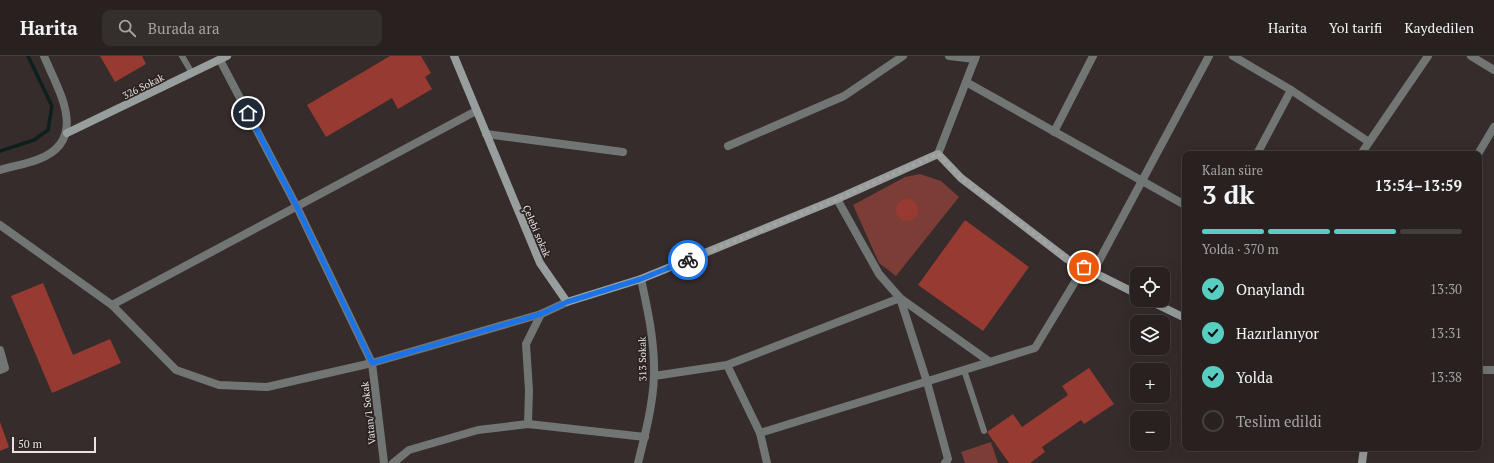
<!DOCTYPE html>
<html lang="tr">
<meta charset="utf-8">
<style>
body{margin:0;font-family:"PT Serif",serif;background:#342e2d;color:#f1f3f6;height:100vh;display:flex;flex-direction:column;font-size:15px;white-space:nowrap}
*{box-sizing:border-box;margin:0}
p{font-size:13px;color:#a5a3a5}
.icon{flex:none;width:22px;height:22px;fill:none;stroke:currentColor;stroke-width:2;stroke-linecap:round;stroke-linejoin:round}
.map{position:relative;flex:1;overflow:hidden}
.side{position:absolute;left:1182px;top:95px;width:300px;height:300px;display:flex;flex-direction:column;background:#282120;border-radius:8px;box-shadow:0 4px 16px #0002,0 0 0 1px #443e3e}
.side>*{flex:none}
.controls{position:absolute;left:1130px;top:211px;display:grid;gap:8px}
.controls a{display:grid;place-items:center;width:40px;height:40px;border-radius:8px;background:#282120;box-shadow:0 4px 16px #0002,0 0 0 1px #443e3e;font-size:20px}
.scale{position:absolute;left:12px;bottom:10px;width:84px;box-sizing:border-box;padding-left:4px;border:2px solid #e9e3e3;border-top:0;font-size:11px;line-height:14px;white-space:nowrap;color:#e9e3e3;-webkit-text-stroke:3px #2b2322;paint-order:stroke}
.pin{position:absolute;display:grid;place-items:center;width:34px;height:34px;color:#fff;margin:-17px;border:2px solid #fff;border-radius:50%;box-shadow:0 1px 4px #0007}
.courier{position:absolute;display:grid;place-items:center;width:40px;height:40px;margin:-20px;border:3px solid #1a73e8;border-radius:50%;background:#fff;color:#222;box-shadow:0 1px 5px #0007}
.overview em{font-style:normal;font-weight:700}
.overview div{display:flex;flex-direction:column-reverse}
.overview{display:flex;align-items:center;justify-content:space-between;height:68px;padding:0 20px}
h1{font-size:26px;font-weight:700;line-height:30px}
.bar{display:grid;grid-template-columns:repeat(4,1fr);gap:6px 4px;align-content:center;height:48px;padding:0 20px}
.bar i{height:5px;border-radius:3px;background:#443e3e}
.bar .current{background:#57cec1}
.bar p{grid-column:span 4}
ol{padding:0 20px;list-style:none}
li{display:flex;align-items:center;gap:12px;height:44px}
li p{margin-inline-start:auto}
li .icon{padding:4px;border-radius:50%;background:#57cec1;color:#111;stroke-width:4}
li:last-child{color:#a5a3a5}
li i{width:22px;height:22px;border:2px solid #443e3e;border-radius:50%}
header{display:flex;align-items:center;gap:24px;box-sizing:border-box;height:56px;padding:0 20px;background:#282120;border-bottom:1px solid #443e3e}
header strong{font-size:19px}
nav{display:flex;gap:22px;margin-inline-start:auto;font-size:14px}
.search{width:280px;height:36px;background:#342e2d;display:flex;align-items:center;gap:10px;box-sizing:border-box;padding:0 14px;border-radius:8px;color:#a5a3a5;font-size:15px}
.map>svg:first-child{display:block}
</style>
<header>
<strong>Harita</strong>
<div class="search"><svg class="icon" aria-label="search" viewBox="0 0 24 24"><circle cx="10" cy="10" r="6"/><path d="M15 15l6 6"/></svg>Burada ara</div>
<nav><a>Harita</a><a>Yol tarifi</a><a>Kaydedilen</a></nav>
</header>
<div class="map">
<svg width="1494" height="407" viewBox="0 0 1494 407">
<rect width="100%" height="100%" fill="#352c2b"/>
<g fill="#7b3d36">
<path d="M 920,118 L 941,125 L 959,141 L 896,220 L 879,207 L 853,149 L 905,121 Z"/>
<path d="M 991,386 L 998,407 L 965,407 L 961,396 Z"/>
</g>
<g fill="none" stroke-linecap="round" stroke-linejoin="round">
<path stroke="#0d201d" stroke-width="3.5" d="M 0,95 L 34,84 L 48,74 L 52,50 L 28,0"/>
</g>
<g fill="#973a32">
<path d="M 100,0 L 142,0 L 146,8 L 115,26 Z"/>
<path d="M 390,0 L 421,0 L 431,17 L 425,21 L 432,33 L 398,53 L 392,42 L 326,81 L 307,49 Z"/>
<circle cx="907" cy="154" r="11"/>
<path d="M 965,164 L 1029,211 L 983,275 L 918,229 Z"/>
<path d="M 43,227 L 73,299 L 110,283 L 121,307 L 52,337 L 11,240 Z"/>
<path d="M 1089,312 L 1114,348 L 1084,368 L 1081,364 L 1042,391 L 1045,396 L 1030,407 L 1009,407 L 987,376 L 1013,358 L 1022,371 L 1068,339 L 1062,330 Z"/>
<path d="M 0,366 L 9,391 L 0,395 Z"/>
</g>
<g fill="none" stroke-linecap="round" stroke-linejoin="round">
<g stroke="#717675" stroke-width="6">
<path d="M 182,0 L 192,17"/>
<path d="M 964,314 L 984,375"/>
</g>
<g stroke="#717675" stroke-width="8">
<path d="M 949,0 L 975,3"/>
<path d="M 1233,0 L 1291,34 L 1369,86"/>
<path d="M 1471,0 L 1494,14"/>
<path d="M 220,4 L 297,151 L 372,307 L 384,407"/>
<path d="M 966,26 L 1185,149"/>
<path d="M 1054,76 L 1093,0"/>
<path d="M 486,78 L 623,96"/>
<path d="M 728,90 L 844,40 L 903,0"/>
<path d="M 938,98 L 976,0"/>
<path d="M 1257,98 L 1291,34"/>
<path d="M 1361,98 L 1428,0"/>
<path d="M 1478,98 L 1494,71"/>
<path d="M 0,114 C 13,110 27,108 39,103 C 90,83 58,34 44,0"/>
<path d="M 837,143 L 879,218 L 900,242 L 990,306"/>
<path d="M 0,169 L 112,249 L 476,55"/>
<path d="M 1093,216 L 1209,0"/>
<path d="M 112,249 L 176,314 L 219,329 L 267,331 L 372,307 L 541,258"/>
<path d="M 0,294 L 5,312 L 0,314"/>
<path d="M 727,309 L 900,242 L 927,326 L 948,403 L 945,407"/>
<path d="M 1481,314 L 1494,314"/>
<path d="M 654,320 L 727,309 L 760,377 L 767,407"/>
<path d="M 528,368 L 529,334 L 526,288 L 541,258 L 567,246"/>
<path d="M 760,377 L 1035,292 L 1084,211"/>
<path d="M 393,407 L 409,394 L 478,374 L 528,368 L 645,381"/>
<path d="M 638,407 C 645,379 653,349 654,320 C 655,287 648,255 641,223"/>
</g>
<g stroke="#979e9d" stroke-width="8">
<path d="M 454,0 L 540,207 L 567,246 L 641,223 L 837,143 L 938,98 L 961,122 L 1067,203 L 1137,238"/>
<path d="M 67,77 L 227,0"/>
<path d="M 1148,244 L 1185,262"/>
<path d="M 1362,407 L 1364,392"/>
</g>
</g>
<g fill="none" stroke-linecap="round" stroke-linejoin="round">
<path stroke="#aaa3a3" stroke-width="4" stroke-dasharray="0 7.2" d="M 688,204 L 837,143 L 938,98 L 961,122 L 1067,203 L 1084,211"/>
<path stroke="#1a73e8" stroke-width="5" d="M 248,57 L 297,151 L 372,307 L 541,258 L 567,246 L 641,223 L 688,204"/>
</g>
<g text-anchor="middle" stroke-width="3.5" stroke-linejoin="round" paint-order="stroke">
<g font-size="10" fill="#e9e3e3" stroke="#2b2322">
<text transform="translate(143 30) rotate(-26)" y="4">326 Sokak</text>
<text transform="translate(537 175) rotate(67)" y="4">Çelebi sokak</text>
<text transform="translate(642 303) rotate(-91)" y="4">313 Sokak</text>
<text transform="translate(368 357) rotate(-97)" y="4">Vatan/1 Sokak</text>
</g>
</g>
</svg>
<div class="controls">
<a><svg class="icon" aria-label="locate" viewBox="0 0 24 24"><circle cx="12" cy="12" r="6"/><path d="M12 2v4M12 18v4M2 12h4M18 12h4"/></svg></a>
<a><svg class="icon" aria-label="layers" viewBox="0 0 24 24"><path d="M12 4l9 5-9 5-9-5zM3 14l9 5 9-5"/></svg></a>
<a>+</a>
<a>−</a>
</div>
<div class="scale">50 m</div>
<div class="pin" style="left:1084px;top:211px;background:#ea580c"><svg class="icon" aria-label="bag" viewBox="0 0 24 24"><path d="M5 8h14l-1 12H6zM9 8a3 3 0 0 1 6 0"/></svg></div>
<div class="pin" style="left:248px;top:57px;background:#1f2937"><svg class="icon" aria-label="home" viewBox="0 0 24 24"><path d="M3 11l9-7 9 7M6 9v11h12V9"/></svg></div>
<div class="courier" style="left:688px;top:204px"><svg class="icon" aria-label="bike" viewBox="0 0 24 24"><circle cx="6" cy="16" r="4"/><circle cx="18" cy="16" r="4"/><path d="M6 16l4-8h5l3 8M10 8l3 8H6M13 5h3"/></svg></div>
<section class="side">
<div class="overview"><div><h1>3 dk</h1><p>Kalan süre</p></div><em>13:54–13:59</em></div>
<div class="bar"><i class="current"></i><i class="current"></i><i class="current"></i><i></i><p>Yolda · 370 m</p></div>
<ol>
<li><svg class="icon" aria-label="check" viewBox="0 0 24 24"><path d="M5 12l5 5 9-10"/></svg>Onaylandı<p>13:30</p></li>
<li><svg class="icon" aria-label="check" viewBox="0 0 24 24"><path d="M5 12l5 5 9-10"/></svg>Hazırlanıyor<p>13:31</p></li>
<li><svg class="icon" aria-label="check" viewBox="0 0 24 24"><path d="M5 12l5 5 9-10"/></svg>Yolda<p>13:38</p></li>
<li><i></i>Teslim edildi</li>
</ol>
</section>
</div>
